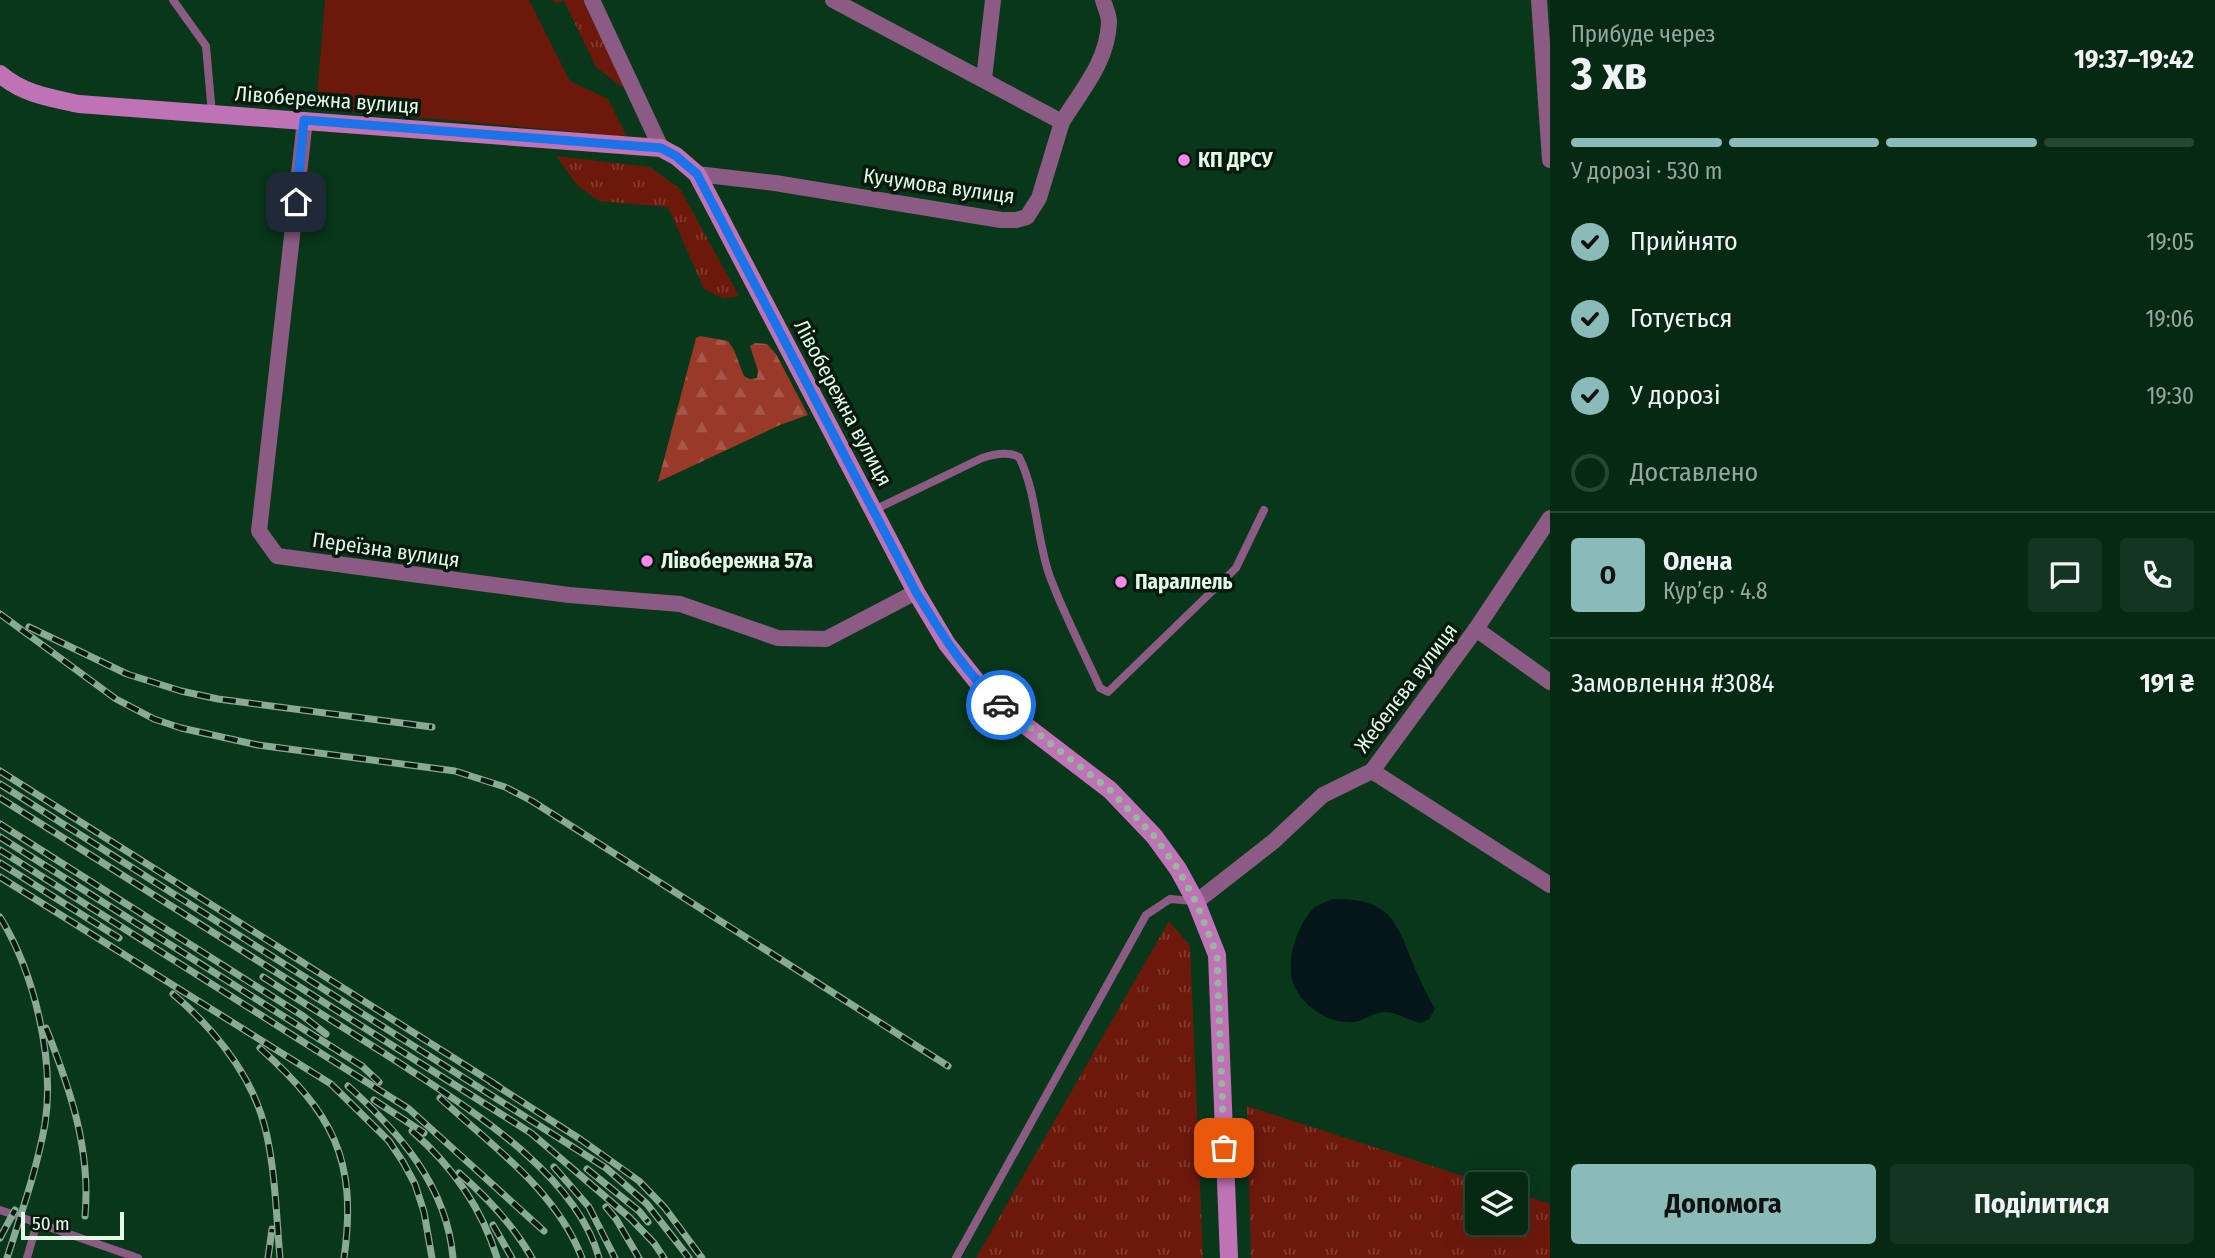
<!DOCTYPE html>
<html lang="uk">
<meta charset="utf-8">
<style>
body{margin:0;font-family:"Fira Sans Condensed",sans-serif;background:#143522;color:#f1f3f6;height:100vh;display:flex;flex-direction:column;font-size:26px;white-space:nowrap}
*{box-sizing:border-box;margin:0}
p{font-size:23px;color:#98a6a0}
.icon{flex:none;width:38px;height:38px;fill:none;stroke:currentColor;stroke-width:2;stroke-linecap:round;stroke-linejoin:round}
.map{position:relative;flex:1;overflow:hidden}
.side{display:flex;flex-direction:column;background:#062914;width:665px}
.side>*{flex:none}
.fabs{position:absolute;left:1465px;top:1172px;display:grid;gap:14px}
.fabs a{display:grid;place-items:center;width:63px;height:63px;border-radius:7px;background:#062914;box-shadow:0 7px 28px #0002,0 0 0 2px #274534;font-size:35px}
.scale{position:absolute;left:21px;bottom:18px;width:103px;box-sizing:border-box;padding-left:7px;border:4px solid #e2fae6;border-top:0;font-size:19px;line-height:24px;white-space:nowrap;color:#e2fae6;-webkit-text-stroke:5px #081a0d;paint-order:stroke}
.pin{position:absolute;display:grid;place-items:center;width:60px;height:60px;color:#fff;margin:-30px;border-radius:14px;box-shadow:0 4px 10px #0006}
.courier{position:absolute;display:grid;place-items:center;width:70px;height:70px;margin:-35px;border:5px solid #1a73e8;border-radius:50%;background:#fff;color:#222;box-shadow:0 2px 9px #0007}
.overview em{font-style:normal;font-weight:700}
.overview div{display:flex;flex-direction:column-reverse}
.overview{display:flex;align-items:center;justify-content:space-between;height:119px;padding:0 21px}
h1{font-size:46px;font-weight:700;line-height:52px}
.bar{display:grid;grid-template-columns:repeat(4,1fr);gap:10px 7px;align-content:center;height:84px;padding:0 21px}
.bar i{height:9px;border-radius:5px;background:#274534}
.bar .current{background:#8bbbb9}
.bar p{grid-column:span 4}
.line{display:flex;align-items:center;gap:18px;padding:0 21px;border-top:2px solid #274534}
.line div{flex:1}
.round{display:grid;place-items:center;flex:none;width:74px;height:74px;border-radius:7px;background:#143522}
ol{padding:0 21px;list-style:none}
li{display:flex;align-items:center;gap:21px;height:77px}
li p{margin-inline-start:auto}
li .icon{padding:7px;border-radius:50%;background:#8bbbb9;color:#111;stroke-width:4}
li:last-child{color:#98a6a0}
li i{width:38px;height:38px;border:4px solid #274534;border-radius:50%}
.cta{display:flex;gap:14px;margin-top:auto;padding:14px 21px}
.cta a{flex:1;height:80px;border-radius:7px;background:#8bbbb9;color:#111;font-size:28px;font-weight:700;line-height:80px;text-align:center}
.cta a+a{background:#143522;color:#f1f3f6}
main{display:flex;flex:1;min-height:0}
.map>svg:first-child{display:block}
</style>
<main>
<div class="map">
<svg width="1550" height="1258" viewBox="0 0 1550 1258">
<defs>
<pattern id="grass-tufts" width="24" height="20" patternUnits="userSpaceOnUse" patternTransform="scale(1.75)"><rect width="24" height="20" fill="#6c190c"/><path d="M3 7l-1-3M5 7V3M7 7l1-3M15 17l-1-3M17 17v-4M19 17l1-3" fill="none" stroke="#813b2f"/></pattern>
<pattern id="forest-firs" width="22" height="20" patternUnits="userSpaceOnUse" patternTransform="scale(1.75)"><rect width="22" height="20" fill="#983929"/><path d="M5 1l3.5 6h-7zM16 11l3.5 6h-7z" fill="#a65748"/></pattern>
</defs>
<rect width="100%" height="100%" fill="#08371a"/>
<g fill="url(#grass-tufts)">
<path d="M 552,0 L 583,0 L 624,86 L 622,87 L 596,67 L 564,1 L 555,3 Z"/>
<path d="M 556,156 L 650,167 L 680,189 L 739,296 L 723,298 L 704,289 L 668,207 L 599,201 L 578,186 Z"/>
<path d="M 1169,921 L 1190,946 L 1203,1258 L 976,1258 Z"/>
<path d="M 1247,1106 L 1491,1185 L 1477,1185 L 1477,1223 L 1516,1223 L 1516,1193 L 1550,1204 L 1550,1258 L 1251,1258 Z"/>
</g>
<path fill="url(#forest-firs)" d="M 700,336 L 728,341 L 734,350 L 744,376 L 750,379 L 757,378 L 758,371 L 750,346 L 755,343 L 767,344 L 776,354 L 808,415 L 780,425 L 658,482 L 696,338 Z"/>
<path fill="#6c190c" d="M 325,0 L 529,0 L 570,81 L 608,99 L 626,135 L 620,136 L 316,108 Z"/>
<path fill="#04161a" d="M 1334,899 C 1397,899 1396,926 1418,975 C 1423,987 1429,998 1435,1009 L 1429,1019 L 1421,1023 C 1409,1021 1397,1012 1385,1012 C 1374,1012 1365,1020 1354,1022 C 1329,1025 1298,1004 1292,979 C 1290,971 1291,959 1292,952 C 1295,938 1303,918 1314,908 C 1319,904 1328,901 1334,899 Z"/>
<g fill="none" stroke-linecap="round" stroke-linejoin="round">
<g stroke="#8b5b84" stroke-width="8">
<path d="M 173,0 L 206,46 L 212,114"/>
<path d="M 874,510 L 982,458 C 994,454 1008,451 1019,457 C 1037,493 1036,536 1049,574 C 1063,613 1083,650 1100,688 L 1108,692 L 1236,568 L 1264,510"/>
<path d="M 0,1210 L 138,1258"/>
<path d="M 27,1258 L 37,1223"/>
<path d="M 956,1258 L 1146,915 L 1170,899 L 1193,901"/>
</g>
<g stroke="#8b5b84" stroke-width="16">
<path d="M 592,0 L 661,148"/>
<path d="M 1539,0 L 1550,160"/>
<path d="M 984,79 L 993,0"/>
<path d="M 305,120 L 259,531 L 277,556 L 569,595 L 680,604 L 778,638 L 826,639 L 916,592"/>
<path d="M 1062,122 C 1081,91 1108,61 1109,22 C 1109,15 1105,7 1103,0"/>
<path d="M 697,174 L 775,183 L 1001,220 L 1016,220 L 1027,217 L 1039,198 L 1062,122 L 833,0"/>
<path d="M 1476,629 L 1550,682"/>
<path d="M 1372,771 L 1550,885"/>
<path d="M 1196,902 L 1274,841 L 1323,795 L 1372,771 L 1476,629 L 1550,518"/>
</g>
<path stroke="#bf73b6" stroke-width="18" d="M 0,74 C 23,94 50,98 79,104 L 661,148 L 676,156 L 697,174 L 916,592 L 947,644 L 982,688 L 1013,716 L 1110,790 L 1154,836 L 1178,869 L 1196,902 L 1217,955 L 1229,1258"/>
<g stroke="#8aab93" stroke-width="7">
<g id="rail">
<path d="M 0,614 L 116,699 L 154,719 L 181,728 L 258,745 L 455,771 L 505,787 L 532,801 L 948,1066"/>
<path d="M 29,627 L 127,674 L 181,691 L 218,699 L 432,727"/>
<path d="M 0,771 L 498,1086"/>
<path d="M 0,784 L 606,1168 L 647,1204 L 689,1258"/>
<path d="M 0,798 L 531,1133 L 630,1218 L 654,1243 L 664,1258"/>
<path d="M 0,824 L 303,1016 L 326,1034"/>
<path d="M 0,837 L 362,1066 L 379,1082"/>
<path d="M 0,850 L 409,1109 L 544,1231"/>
<path d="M 0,863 L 119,938"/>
<path d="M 0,877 L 331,1084 L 389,1141 L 403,1162 L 415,1184 L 424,1212 L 432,1258"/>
<path d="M 0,917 C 34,972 55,1059 45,1124 C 37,1169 21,1214 7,1258"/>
<path d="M 263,977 C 311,1008 359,1037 407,1068 C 474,1112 577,1176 599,1258"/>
<path d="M 173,994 C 210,1025 246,1068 261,1114 C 275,1155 276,1214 280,1258"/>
<path d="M 46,1028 C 70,1089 91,1149 85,1216"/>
<path d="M 260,1048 C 332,1113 358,1158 344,1258"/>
<path d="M 491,1082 L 580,1139 L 639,1181 L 665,1208 L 702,1258"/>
<path d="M 348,1086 C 399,1132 447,1186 453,1258"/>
<path d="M 440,1098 C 492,1146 556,1190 582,1258"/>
<path d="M 374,1100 L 424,1133"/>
<path d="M 412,1131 C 451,1165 482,1208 497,1258"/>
<path d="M 554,1167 L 589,1207 L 615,1258"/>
<path d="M 587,1169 L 639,1211 L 648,1222"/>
<path d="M 459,1173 C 488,1198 513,1225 532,1258"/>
<path d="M 606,1207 L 616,1219 L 639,1258"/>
<path d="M 493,1225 L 512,1258"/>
<path d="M 0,1238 L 15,1210"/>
<path d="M 268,1258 L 272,1229"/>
</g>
</g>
<use href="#rail" stroke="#081a0d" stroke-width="4.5" stroke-dasharray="13" stroke-linecap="butt"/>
</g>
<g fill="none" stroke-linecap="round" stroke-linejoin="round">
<path stroke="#96b69f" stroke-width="7" stroke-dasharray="0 12.6" d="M 1001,705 L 1110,790 L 1154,836 L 1178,869 L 1196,902 L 1217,955 L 1224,1148"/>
<path stroke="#1a73e8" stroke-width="9" d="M 296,202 L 304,120 L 661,148 L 676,156 L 697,174 L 916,592 C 941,633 965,673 1001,705"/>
</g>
<g fill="#f888eb" stroke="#081a0d" stroke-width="2.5">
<circle cx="1184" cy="160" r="7"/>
<circle cx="647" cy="561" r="7"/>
<circle cx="1121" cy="582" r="7"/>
</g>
<g text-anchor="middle" stroke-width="7" stroke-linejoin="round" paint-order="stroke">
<g font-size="21" fill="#e2fae6" stroke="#081a0d">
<text transform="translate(327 100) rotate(4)" y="7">Лівобережна вулиця</text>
<text transform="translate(939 186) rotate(8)" y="7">Кучумова вулиця</text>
<text transform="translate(843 403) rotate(62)" y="7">Лівобережна вулиця</text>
<text transform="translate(386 550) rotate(8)" y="7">Переїзна вулиця</text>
<text transform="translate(1406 688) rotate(-53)" y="7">Жебелєва вулиця</text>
</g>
<g font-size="21" font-weight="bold" fill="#e2fae6" stroke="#081a0d" text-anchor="start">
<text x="1198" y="167">КП ДРСУ</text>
<text x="661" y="568">Лівобережна 57а</text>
<text x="1135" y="589">Параллель</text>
</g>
</g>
</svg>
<div class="fabs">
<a><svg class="icon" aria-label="layers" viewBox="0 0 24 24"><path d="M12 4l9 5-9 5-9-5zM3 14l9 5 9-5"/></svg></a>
</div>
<div class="scale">50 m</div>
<div class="pin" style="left:1224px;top:1148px;background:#ea580c"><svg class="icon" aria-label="bag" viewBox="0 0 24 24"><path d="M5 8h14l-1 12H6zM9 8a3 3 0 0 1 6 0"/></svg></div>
<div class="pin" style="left:296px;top:202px;background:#1f2937"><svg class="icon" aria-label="home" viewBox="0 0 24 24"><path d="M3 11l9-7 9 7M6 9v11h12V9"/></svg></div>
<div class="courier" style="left:1001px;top:705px"><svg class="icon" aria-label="car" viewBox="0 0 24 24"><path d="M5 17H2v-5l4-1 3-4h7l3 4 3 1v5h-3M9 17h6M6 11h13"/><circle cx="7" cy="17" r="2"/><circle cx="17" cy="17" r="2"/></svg></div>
</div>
<section class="side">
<div class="overview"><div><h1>3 хв</h1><p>Прибуде через</p></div><em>19:37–19:42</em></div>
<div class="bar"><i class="current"></i><i class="current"></i><i class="current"></i><i></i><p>У дорозі · 530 m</p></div>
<ol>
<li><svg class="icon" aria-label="check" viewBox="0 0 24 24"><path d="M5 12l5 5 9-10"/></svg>Прийнято<p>19:05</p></li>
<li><svg class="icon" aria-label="check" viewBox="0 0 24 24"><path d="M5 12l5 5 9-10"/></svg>Готується<p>19:06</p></li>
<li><svg class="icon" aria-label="check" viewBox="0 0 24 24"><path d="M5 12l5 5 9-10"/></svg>У дорозі<p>19:30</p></li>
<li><i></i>Доставлено</li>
</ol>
<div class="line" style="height:126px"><b class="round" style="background:#8bbbb9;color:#111">О</b><div><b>Олена</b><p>Кур’єр · 4.8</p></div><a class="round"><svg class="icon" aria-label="chat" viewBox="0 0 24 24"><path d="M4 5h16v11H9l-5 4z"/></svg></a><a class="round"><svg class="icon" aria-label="phone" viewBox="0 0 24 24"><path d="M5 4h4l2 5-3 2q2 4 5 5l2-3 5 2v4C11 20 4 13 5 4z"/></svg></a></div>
<div class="line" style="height:91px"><div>Замовлення #3084</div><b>191 ₴</b></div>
<div class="cta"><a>Допомога</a><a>Поділитися</a></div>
</section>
</main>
